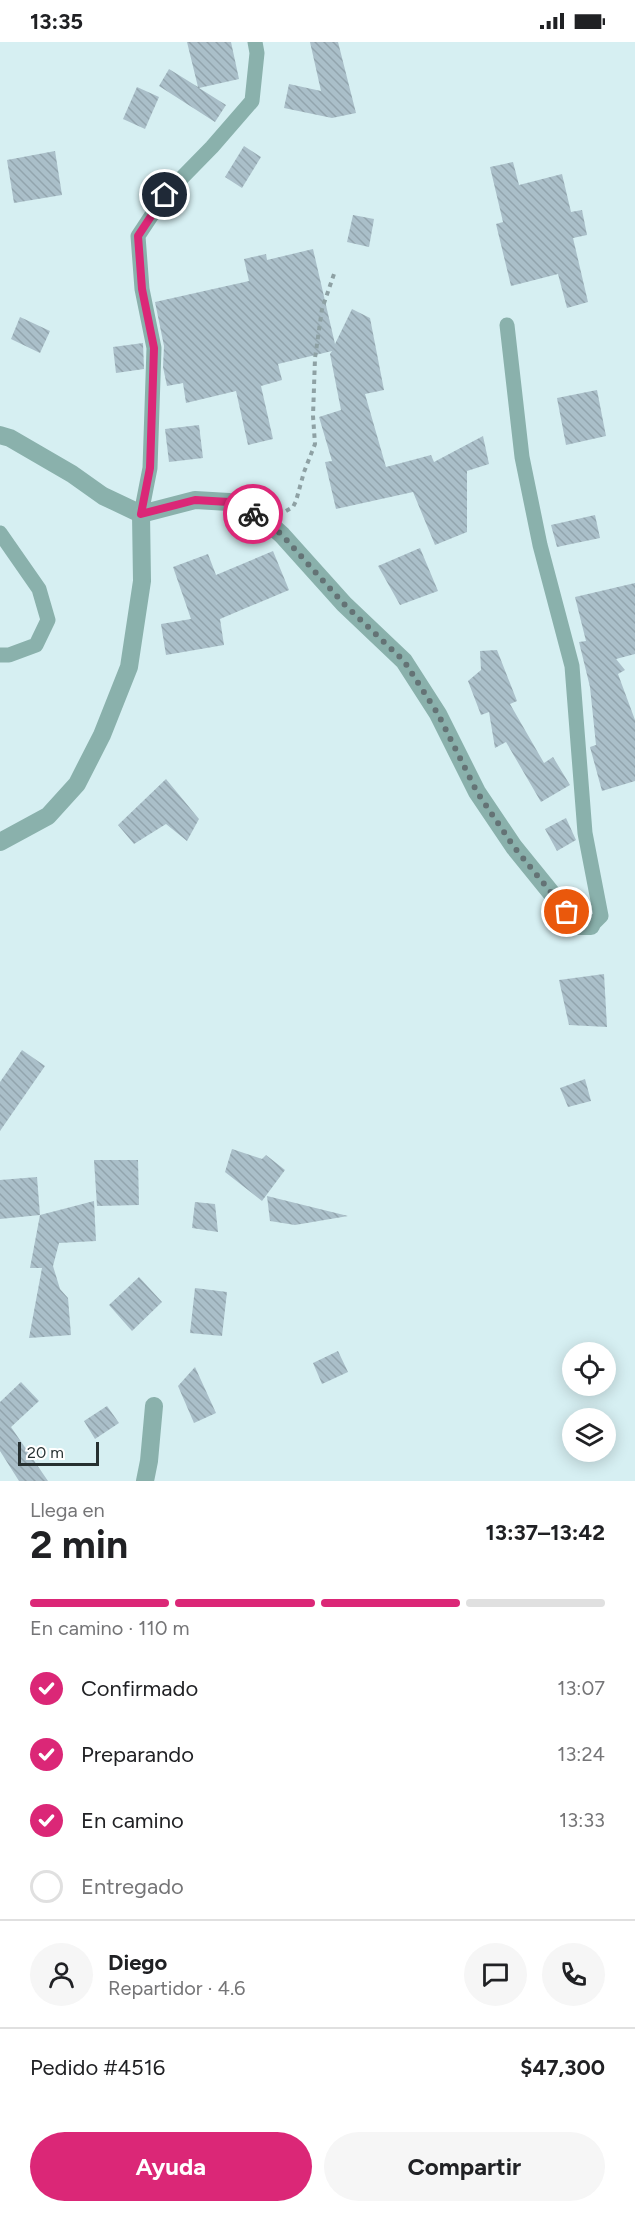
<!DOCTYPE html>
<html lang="es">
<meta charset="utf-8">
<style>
body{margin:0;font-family:Figtree,sans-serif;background:#f6f6f6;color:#202124;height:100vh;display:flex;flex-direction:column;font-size:22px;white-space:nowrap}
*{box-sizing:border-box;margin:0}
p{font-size:20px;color:#757577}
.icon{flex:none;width:33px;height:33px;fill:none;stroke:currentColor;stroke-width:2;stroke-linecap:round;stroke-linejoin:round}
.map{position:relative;height:1439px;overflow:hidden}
.panel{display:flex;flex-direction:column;background:#fff;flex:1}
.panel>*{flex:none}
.fabs{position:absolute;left:562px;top:1300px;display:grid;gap:12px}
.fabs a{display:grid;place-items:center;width:54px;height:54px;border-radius:50%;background:#fff;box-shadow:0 3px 15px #0003;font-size:30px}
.scale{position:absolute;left:18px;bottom:15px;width:81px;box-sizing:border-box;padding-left:6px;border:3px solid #263031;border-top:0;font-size:16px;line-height:21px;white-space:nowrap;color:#263031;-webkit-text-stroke:4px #fff;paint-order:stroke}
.pin{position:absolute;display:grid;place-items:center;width:51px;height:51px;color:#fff;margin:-26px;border:3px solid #fff;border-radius:50%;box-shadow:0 2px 6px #0007}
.courier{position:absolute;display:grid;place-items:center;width:60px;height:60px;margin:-30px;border:4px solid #db2777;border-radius:50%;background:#fff;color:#222;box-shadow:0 2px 8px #0007}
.head em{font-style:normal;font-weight:700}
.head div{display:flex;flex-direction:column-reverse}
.head{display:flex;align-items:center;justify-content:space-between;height:102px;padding:0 30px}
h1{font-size:39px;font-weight:700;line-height:45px}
.bar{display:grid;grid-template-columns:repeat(4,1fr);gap:9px 6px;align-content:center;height:72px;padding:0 30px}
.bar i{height:8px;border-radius:4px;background:#e0e0e0}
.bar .current{background:#db2777}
.bar p{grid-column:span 4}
.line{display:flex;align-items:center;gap:15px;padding:0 30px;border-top:2px solid #e0e0e0}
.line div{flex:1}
.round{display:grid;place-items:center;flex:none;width:63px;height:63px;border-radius:32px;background:#f6f6f6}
ol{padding:0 30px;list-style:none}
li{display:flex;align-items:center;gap:18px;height:66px}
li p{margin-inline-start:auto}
li .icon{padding:6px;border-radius:50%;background:#db2777;color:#fff;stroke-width:4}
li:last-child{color:#757577}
li i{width:33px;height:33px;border:3px solid #e0e0e0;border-radius:50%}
.button{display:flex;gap:12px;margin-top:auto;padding:12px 30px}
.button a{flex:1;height:69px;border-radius:36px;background:#db2777;color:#fff;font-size:24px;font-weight:700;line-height:69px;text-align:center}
.button a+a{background:#f6f6f6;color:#202124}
.status{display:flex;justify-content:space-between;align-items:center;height:42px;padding:0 30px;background:#fff;direction:ltr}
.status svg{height:16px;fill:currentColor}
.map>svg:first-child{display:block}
</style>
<div class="status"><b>13:35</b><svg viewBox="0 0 49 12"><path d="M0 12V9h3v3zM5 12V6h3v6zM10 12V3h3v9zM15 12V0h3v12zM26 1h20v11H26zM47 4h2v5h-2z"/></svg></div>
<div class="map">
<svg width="635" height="1439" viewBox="0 0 635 1439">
<defs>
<pattern id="building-back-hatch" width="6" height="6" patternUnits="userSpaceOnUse" patternTransform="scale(1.5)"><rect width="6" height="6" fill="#aabfc9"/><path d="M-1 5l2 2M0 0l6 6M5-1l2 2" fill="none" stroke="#92a4ad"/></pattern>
</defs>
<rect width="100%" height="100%" fill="#d6eff2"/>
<g fill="url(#building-back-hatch)">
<path d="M 187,0 L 231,0 L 239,37 L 199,46 L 226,63 L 215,80 L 159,44 L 169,27 L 198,45 Z"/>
<path d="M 310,0 L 338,0 L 356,71 L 332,76 L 284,66 L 289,42 L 321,49 Z"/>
<path d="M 137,45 L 159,55 L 145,87 L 123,77 Z"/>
<path d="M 244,104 L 261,115 L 242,146 L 225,135 Z"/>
<path d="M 55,109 L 62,153 L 14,161 L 7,118 Z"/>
<path d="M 513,120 L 519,143 L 562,132 L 571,170 L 582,168 L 587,193 L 573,196 L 588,260 L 567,266 L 558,232 L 511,244 L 496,182 L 503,180 L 490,125 Z"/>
<path d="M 353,173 L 374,177 L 369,205 L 347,200 Z"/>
<path d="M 313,207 L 335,302 L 352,267 L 370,276 L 384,348 L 365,352 L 386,425 L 431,413 L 434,420 L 483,394 L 489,422 L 467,429 L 467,490 L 435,503 L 413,450 L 336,467 L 325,420 L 332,419 L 319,375 L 341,368 L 330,312 L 332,309 L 278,322 L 282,338 L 261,344 L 273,397 L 248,403 L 236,349 L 186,361 L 183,341 L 167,344 L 163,325 L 164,304 L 155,260 L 249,239 L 244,217 L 266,212 L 267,218 Z"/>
<path d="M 20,275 L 50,289 L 40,311 L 11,297 Z"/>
<path d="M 143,301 L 144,327 L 116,331 L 113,305 Z"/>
<path d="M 597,348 L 606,394 L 566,403 L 557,356 Z"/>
<path d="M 199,383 L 203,416 L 169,420 L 165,387 Z"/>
<path d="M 595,473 L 600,496 L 557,505 L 551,483 Z"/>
<path d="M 420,506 L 438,549 L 400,563 L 378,524 Z"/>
<path d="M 273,509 L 289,548 L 220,577 L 224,603 L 166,613 L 161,582 L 191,577 L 173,525 L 208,512 L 216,533 Z"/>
<path d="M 635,541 L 635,612 L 616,617 L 625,628 L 618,632 L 635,678 L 635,739 L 602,749 L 590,705 L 596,703 L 590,645 L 579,600 L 586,599 L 575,555 Z"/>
<path d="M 497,608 L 517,659 L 510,662 L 544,721 L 553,715 L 570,743 L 541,760 L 506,700 L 495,706 L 489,670 L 481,673 L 468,639 L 481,628 L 480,609 Z"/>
<path d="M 166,737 L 199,777 L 187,799 L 166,782 L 134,802 L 118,783 Z"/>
<path d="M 566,776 L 576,798 L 557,809 L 545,787 Z"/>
<path d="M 604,932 L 607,985 L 569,983 L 559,938 Z"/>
<path d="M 22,1008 L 45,1024 L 0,1089 L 0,1040 Z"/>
<path d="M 585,1037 L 591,1059 L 568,1065 L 560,1046 Z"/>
<path d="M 232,1107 L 262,1117 L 266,1113 L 285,1128 L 262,1159 L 225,1130 Z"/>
<path d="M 94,1118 L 138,1118 L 139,1163 L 97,1164 Z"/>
<path d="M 37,1135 L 40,1173 L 0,1177 L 0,1138 Z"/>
<path d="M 267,1154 L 348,1174 L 295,1183 L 270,1179 Z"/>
<path d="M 94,1159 L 96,1199 L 59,1201 L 53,1224 L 60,1247 L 68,1256 L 71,1293 L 29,1296 L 42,1226 L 30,1226 L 40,1173 Z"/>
<path d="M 195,1160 L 215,1162 L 218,1190 L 192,1186 Z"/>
<path d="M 139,1235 L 162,1260 L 132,1289 L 109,1263 Z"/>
<path d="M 195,1246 L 227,1250 L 222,1294 L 190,1291 Z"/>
<path d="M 338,1309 L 348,1330 L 322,1342 L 313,1321 Z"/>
<path d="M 195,1325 L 216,1371 L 194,1381 L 178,1344 Z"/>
<path d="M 21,1340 L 39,1359 L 11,1385 L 48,1439 L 19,1439 L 0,1409 L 0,1360 Z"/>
<path d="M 107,1364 L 119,1381 L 95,1397 L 84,1379 Z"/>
</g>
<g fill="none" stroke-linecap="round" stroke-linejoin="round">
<path stroke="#8ea1a4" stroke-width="4" stroke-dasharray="4.5 4.5" stroke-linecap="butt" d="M 286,469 L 293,465 L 296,459 L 304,430 L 315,402 L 313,374 L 315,316 L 322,267 L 335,229"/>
<g stroke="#8ab1ac" stroke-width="15">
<path d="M 507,283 L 522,415 L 540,503 L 572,624 L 585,791 L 601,874 L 591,884"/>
<path d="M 141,472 L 150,426 L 154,306 L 142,247 L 138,194 L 165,153 L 212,105 L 252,59 L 257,11 L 255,0"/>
<path d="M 0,491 L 39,547 L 48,578 L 36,603 L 9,613 L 0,613"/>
</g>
<g stroke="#8ab1ac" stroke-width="18">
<path d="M 0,393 L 10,396 L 72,432 L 103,454 L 141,472 L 195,458 L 229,460 L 263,476 L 282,493 L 344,562 L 404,619 L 438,672 L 477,750 L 514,805 L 578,884 L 591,884"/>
<path d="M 0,800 L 48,774 L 77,742 L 102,693 L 129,625 L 142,539 L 141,472"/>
<path d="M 145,1439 L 149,1419 L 154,1364"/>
</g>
</g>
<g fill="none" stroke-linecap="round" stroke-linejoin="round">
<path stroke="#647375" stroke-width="6" stroke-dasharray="0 10.8" d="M 253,472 L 262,476 L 282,493 L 344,562 L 404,619 L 438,672 L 477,750 L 514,805 L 567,870"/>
<path stroke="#db2777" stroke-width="8" d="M 165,153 L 138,194 L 142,247 L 154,306 L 150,426 L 141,472 L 195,458 L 229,460 L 253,472"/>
</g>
</svg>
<div class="fabs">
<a><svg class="icon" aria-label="locate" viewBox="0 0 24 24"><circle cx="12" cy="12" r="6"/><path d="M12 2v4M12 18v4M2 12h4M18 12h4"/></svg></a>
<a><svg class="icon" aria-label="layers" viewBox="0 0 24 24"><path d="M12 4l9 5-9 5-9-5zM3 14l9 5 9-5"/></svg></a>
</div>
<div class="scale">20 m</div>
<div class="pin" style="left:567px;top:870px;background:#ea580c"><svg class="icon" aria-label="bag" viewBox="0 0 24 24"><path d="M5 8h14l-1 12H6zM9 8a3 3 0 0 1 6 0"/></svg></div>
<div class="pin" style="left:165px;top:153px;background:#1f2937"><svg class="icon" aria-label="home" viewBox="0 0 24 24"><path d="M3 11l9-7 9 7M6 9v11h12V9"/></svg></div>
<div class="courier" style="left:253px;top:472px"><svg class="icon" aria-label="bike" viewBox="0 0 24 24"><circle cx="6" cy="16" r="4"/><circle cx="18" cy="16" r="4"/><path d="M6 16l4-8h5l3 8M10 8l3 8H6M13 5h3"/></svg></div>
</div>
<section class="panel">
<div class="head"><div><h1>2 min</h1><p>Llega en</p></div><em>13:37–13:42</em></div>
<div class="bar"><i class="current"></i><i class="current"></i><i class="current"></i><i></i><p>En camino · 110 m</p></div>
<ol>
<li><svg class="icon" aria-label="check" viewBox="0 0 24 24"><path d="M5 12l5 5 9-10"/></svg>Confirmado<p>13:07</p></li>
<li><svg class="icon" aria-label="check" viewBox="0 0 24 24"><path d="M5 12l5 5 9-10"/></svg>Preparando<p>13:24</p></li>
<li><svg class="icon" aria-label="check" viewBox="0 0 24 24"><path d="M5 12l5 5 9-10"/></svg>En camino<p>13:33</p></li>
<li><i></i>Entregado</li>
</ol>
<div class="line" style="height:108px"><a class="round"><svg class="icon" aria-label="person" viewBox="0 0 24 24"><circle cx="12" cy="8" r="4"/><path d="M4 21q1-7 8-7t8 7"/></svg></a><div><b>Diego</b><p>Repartidor · 4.6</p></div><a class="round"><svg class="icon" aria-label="chat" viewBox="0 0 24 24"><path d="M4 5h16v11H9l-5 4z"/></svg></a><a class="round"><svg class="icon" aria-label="phone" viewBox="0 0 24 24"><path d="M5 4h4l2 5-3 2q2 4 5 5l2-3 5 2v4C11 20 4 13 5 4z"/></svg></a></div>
<div class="line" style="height:78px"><div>Pedido #4516</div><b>$47,300</b></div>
<div class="button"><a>Ayuda</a><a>Compartir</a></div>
</section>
